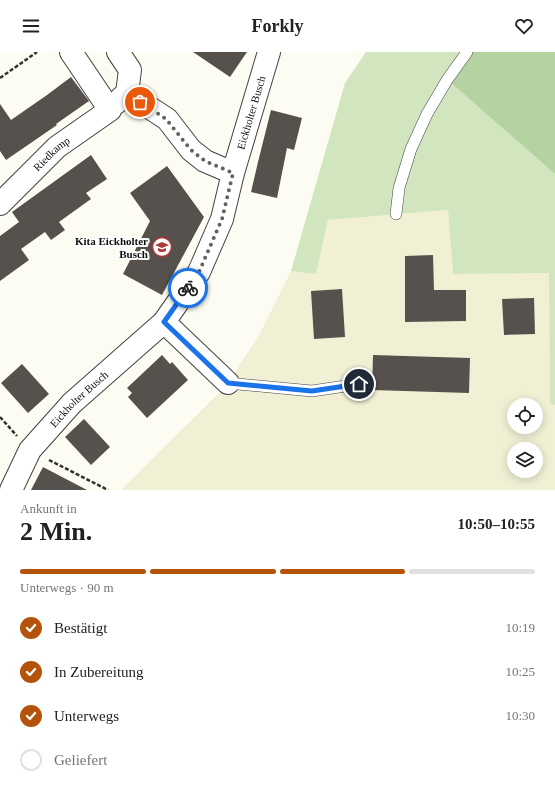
<!DOCTYPE html>
<html lang="de">
<meta charset="utf-8">
<style>
body{margin:0;font-family:Georgia,serif;background:#f2f2f2;color:#222;height:100vh;display:flex;flex-direction:column;font-size:15px;white-space:nowrap}
*{box-sizing:border-box;margin:0}
p{font-size:13px;color:#767676}
.icon{flex:none;width:22px;height:22px;fill:none;stroke:currentColor;stroke-width:2;stroke-linecap:round;stroke-linejoin:round}
.map{position:relative;height:438px;overflow:hidden}
.drawer{display:flex;flex-direction:column;background:#fff;flex:1}
.drawer>*{flex:none}
.tools{position:absolute;left:507px;top:346px;display:grid;gap:8px}
.tools a{display:grid;place-items:center;width:36px;height:36px;border-radius:50%;background:#fff;box-shadow:0 2px 10px #0003;font-size:20px}
.pin{position:absolute;display:grid;place-items:center;width:34px;height:34px;color:#fff;margin:-17px;border:2px solid #fff;border-radius:50%;box-shadow:0 1px 4px #0007}
.courier{position:absolute;display:grid;place-items:center;width:40px;height:40px;margin:-20px;border:3px solid #1a73e8;border-radius:50%;background:#fff;color:#222;box-shadow:0 1px 5px #0007}
.overview em{font-style:normal;font-weight:600}
.overview div{display:flex;flex-direction:column-reverse}
.overview{display:flex;align-items:center;justify-content:space-between;height:68px;padding:0 20px}
h1{font-size:26px;font-weight:600;line-height:30px}
.bar{display:grid;grid-template-columns:repeat(4,1fr);gap:6px 4px;align-content:center;height:48px;padding:0 20px}
.bar i{height:5px;border-radius:3px;background:#e0e0e0}
.bar .current{background:#b45309}
.bar p{grid-column:span 4}
ol{padding:0 20px;list-style:none}
li{display:flex;align-items:center;gap:12px;height:44px}
li p{margin-inline-start:auto}
li .icon{padding:4px;border-radius:50%;background:#b45309;color:#fff;stroke-width:4}
li:last-child{color:#767676}
li i{width:22px;height:22px;border:2px solid #e0e0e0;border-radius:50%}
header{display:flex;justify-content:space-between;align-items:center;height:52px;padding:0 20px;background:#fff;font-size:18px;font-weight:600}
.map>svg:first-child{display:block}
</style>
<header><svg class="icon" aria-label="menu" viewBox="0 0 24 24"><path d="M4 6h16M4 12h16M4 18h16"/></svg>Forkly<svg class="icon" aria-label="heart" viewBox="0 0 24 24"><path d="M12 20l-8-8c-3-5 5-10 8-4 3-6 11-1 8 4z"/></svg></header>
<div class="map">
<svg width="555" height="438" viewBox="0 0 555 438">
<rect width="100%" height="100%" fill="#fdfcf2"/>
<path fill="#f1f0d5" fill-rule="evenodd" d="M 448,158 L 453,222 L 549,221 L 550,352 L 555,353 L 555,438 L 121,438 L 226,334 L 259,283 L 291,219 L 316,222 L 328,168 ZM 514,353 L 536,353 L 536,375 L 514,375 ZM 514,397 L 536,397 L 536,419 L 514,419 Z"/>
<path fill="#d1e5bf" d="M 366,0 L 473,0 L 451,31 L 555,122 L 555,353 L 550,352 L 549,221 L 453,222 L 448,158 L 328,168 L 316,222 L 291,219 L 345,31 Z"/>
<path fill="#b5d3a0" d="M 473,0 L 555,0 L 555,122 L 451,31 Z"/>
<g fill="#56514d">
<path d="M 193,0 L 247,0 L 230,25 Z"/>
<path d="M 71,25 L 89,49 L 56,72 L 57,73 L 6,108 L 0,99 L 0,52 L 11,68 L 47,43 Z"/>
<path d="M 271,58 L 302,66 L 294,98 L 287,96 L 277,146 L 251,140 L 258,110 Z"/>
<path d="M 91,103 L 107,127 L 86,141 L 91,147 L 59,170 L 65,178 L 51,188 L 45,180 L 21,197 L 29,208 L 0,229 L 0,184 L 19,170 L 12,160 Z"/>
<path d="M 167,114 L 204,165 L 162,243 L 123,222 L 150,169 L 130,141 Z"/>
<path d="M 433,203 L 434,238 L 466,238 L 466,269 L 405,270 L 405,204 Z"/>
<path d="M 342,237 L 345,285 L 314,287 L 311,239 Z"/>
<path d="M 534,246 L 535,282 L 504,283 L 502,247 Z"/>
<path d="M 162,303 L 170,312 L 172,310 L 188,328 L 147,366 L 128,345 L 132,341 L 127,336 Z"/>
<path d="M 373,303 L 470,306 L 469,341 L 372,338 Z"/>
<path d="M 22,312 L 49,342 L 28,361 L 1,331 Z"/>
<path d="M 84,367 L 110,395 L 91,413 L 65,385 Z"/>
<path d="M 43,415 L 87,438 L 31,438 Z"/>
</g>
<g fill="none" stroke-linecap="round" stroke-linejoin="round">
<g stroke="#424242" stroke-width="12">
<g id="service">
<path d="M 396,162 L 399,136 L 411,97 L 427,62 L 447,28 L 467,0"/>
<path d="M 228,331 L 312,339 L 359,332"/>
</g>
</g>
<g stroke="#424242" stroke-width="24">
<g id="minor">
<path d="M 127,41 L 167,67 L 191,98 L 205,109 L 233,121"/>
<path d="M 116,51 L 127,41 L 130,18 L 118,0"/>
<path id="s1" d="M 0,152 L 57,95 L 110,58 L 71,0"/>
<path d="M 164,270 L 228,331"/>
<path id="s2" d="M 11,438 L 30,398 L 72,351 L 164,270 L 199,220 L 222,167 L 233,121 L 269,0"/>
</g>
</g>
<g stroke="#313131" stroke-width="2.5" stroke-dasharray="4 2" stroke-linecap="butt">
<path d="M 0,26 L 37,0"/>
<path d="M 0,365 L 17,384"/>
<path d="M 49,408 L 108,438"/>
</g>
<use href="#service" stroke="#fff" stroke-width="11"/>
<use href="#minor" stroke="#fff" stroke-width="22"/>
</g>
<g fill="none" stroke-linecap="round" stroke-linejoin="round">
<path stroke="#62625e" stroke-width="4" stroke-dasharray="0 7.2" d="M 140,50 L 166,67 L 191,98 L 205,109 L 233,121 L 222,167 L 199,220 L 188,236"/>
<path stroke="#1a73e8" stroke-width="5" d="M 188,236 L 164,270 L 228,331 L 312,339 L 359,332"/>
</g>
<defs>
<g id="school-ring" transform="scale(1)"><circle r="9.5" fill="#fff" stroke="#af3738" stroke-width="1.5"/><path d="M0-5L7-2L0 1L-7-2ZM-4 1L0 2.5L4 1V4Q0 6-4 4Z" fill="#af3738"/></g>
</defs>
<g fill-rule="evenodd">
<use href="#school-ring" x="162" y="195"/>
</g>
<g text-anchor="middle" stroke-width="4" stroke-linejoin="round" paint-order="stroke">
<g font-size="11" fill="#0f0f0f" stroke="#fff">
<text dy="4" stroke="none"><textPath href="#s2" startOffset="459">Eickholter Busch</textPath></text>
<text dy="4" stroke="none"><textPath href="#s1" startOffset="72">Riedkamp</textPath></text>
<text dy="4" stroke="none"><textPath href="#s2" startOffset="115">Eickholter Busch</textPath></text>
</g>
<g font-size="11" font-weight="bold" fill="#0f0f0f" stroke="#fff" text-anchor="end">
<text x="148" y="193">Kita Eickholter<tspan x="148" dy="13">Busch</tspan></text>
</g>
</g>
</svg>
<div class="tools">
<a><svg class="icon" aria-label="locate" viewBox="0 0 24 24"><circle cx="12" cy="12" r="6"/><path d="M12 2v4M12 18v4M2 12h4M18 12h4"/></svg></a>
<a><svg class="icon" aria-label="layers" viewBox="0 0 24 24"><path d="M12 4l9 5-9 5-9-5zM3 14l9 5 9-5"/></svg></a>
</div>
<div class="pin" style="left:140px;top:50px;background:#ea580c"><svg class="icon" aria-label="bag" viewBox="0 0 24 24"><path d="M5 8h14l-1 12H6zM9 8a3 3 0 0 1 6 0"/></svg></div>
<div class="pin" style="left:359px;top:332px;background:#1f2937"><svg class="icon" aria-label="home" viewBox="0 0 24 24"><path d="M3 11l9-7 9 7M6 9v11h12V9"/></svg></div>
<div class="courier" style="left:188px;top:236px"><svg class="icon" aria-label="bike" viewBox="0 0 24 24"><circle cx="6" cy="16" r="4"/><circle cx="18" cy="16" r="4"/><path d="M6 16l4-8h5l3 8M10 8l3 8H6M13 5h3"/></svg></div>
</div>
<section class="drawer">
<div class="overview"><div><h1>2 Min.</h1><p>Ankunft in</p></div><em>10:50–10:55</em></div>
<div class="bar"><i class="current"></i><i class="current"></i><i class="current"></i><i></i><p>Unterwegs · 90 m</p></div>
<ol>
<li><svg class="icon" aria-label="check" viewBox="0 0 24 24"><path d="M5 12l5 5 9-10"/></svg>Bestätigt<p>10:19</p></li>
<li><svg class="icon" aria-label="check" viewBox="0 0 24 24"><path d="M5 12l5 5 9-10"/></svg>In Zubereitung<p>10:25</p></li>
<li><svg class="icon" aria-label="check" viewBox="0 0 24 24"><path d="M5 12l5 5 9-10"/></svg>Unterwegs<p>10:30</p></li>
<li><i></i>Geliefert</li>
</ol>
</section>
